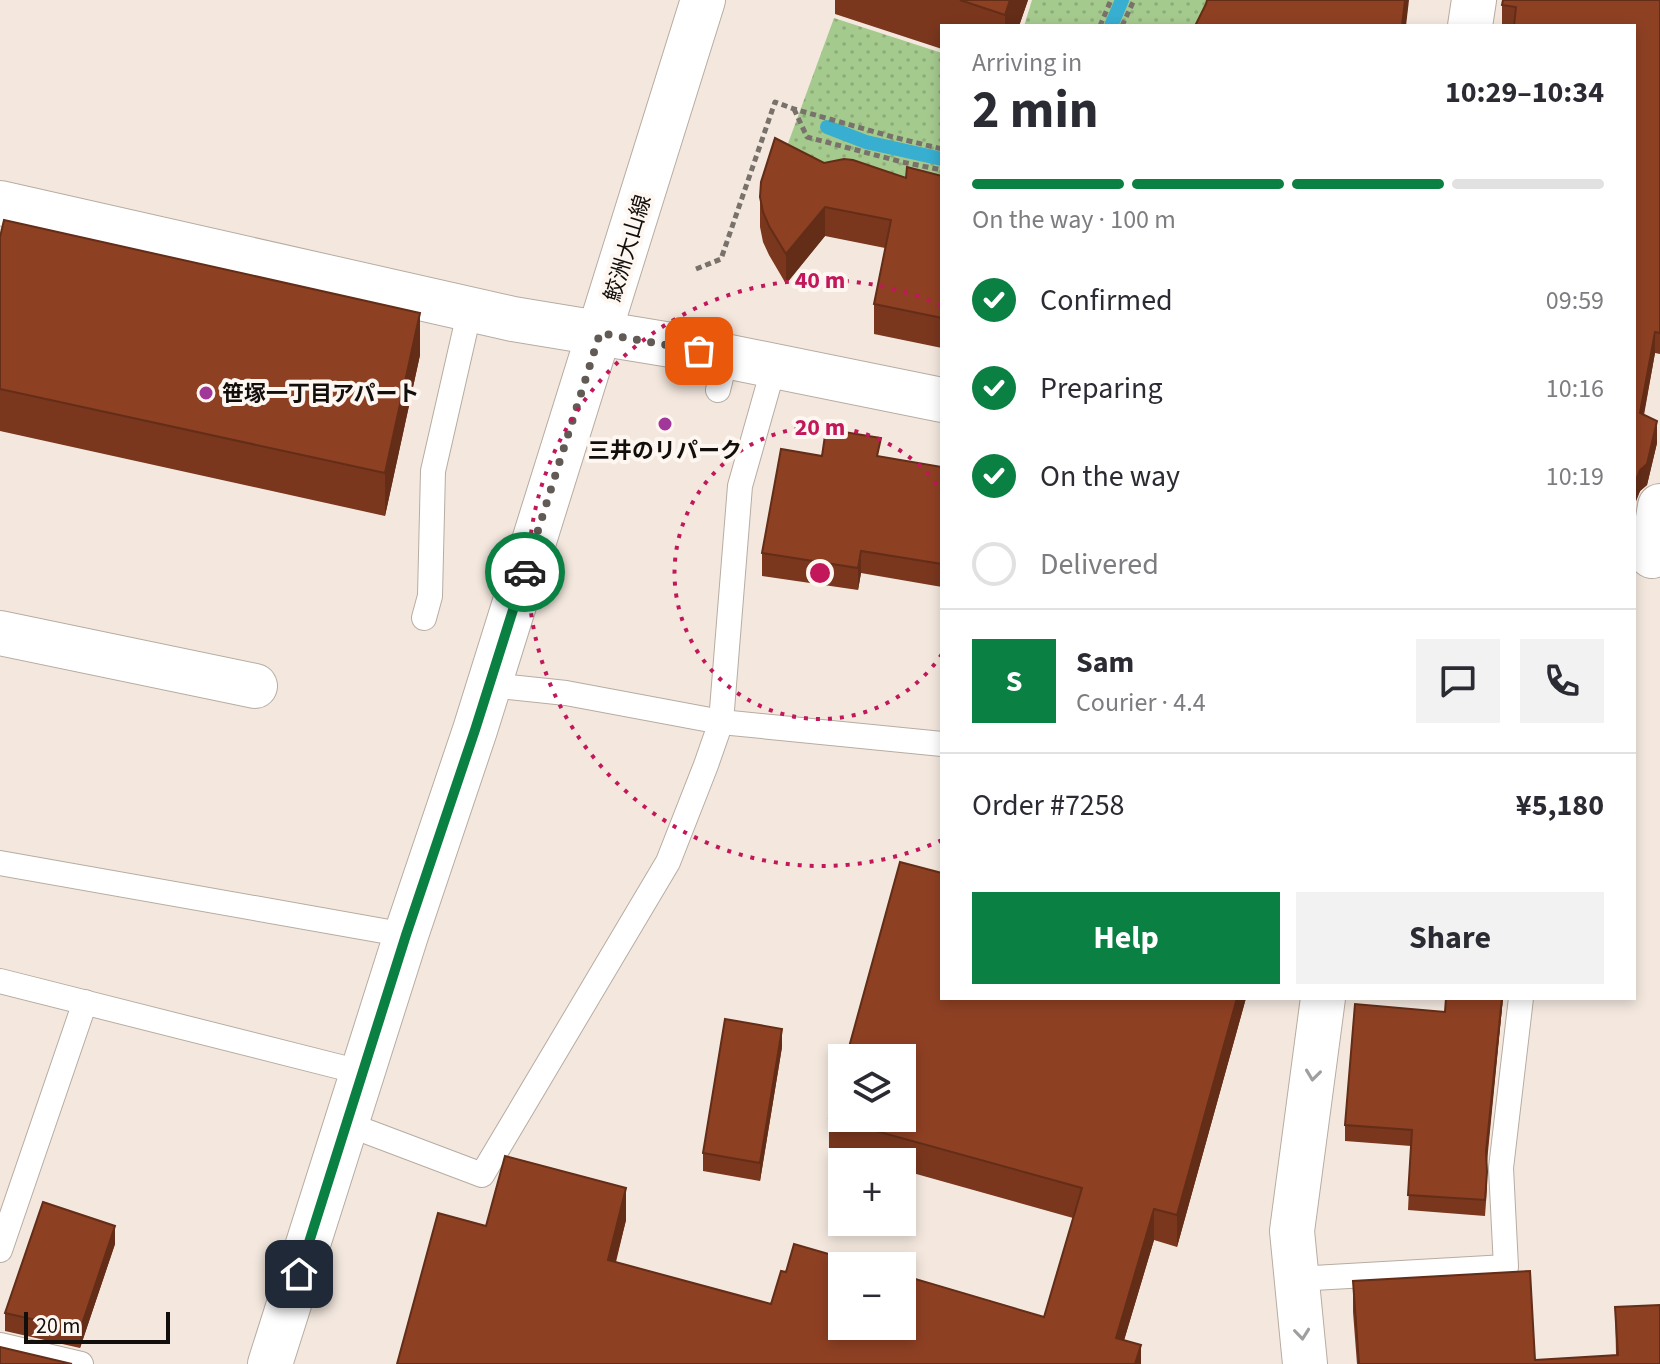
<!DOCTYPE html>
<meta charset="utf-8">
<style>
body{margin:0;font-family:"Source Sans 3","Noto Sans JP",sans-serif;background:#f2f2f3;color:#2b2b33;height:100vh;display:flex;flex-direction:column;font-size:30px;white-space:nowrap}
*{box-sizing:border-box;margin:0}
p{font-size:26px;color:#7c7c81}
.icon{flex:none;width:44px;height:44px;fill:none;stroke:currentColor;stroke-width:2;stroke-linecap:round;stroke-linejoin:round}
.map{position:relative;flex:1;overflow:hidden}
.panel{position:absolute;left:940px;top:24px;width:696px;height:976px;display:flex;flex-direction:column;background:#fff;border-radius:0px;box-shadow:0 4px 12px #0003}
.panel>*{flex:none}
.tools{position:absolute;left:828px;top:1044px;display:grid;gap:16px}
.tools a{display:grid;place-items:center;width:88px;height:88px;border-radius:0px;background:#fff;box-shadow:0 4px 12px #0003;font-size:40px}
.scale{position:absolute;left:24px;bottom:20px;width:146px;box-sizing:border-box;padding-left:8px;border:4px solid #120e0b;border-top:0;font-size:22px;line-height:28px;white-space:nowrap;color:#120e0b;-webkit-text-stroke:6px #fef6f0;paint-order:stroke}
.pin{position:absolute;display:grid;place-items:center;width:68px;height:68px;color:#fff;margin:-34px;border-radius:16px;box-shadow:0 4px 12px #0006}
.courier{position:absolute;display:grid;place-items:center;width:80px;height:80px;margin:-40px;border:6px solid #0b8043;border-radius:50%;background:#fff;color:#222;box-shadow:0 2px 10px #0007}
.summary em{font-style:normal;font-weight:700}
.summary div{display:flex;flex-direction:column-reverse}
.summary{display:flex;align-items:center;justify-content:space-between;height:136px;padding:0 32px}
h1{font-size:52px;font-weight:700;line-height:60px}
.bar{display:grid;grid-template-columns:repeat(4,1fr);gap:12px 8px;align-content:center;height:96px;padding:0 32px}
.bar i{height:10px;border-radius:6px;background:#e1e1e2}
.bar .selected{background:#0b8043}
.bar p{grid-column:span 4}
.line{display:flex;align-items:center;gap:20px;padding:0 32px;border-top:2px solid #e1e1e2}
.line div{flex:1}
.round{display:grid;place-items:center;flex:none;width:84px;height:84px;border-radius:0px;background:#f2f2f3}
ol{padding:0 32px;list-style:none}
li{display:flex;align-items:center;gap:24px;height:88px}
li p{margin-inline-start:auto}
li .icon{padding:8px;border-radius:50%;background:#0b8043;color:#fff;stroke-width:4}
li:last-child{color:#7c7c81}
li i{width:44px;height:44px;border:4px solid #e1e1e2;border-radius:50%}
.action{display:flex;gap:16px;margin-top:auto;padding:16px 32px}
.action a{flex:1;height:92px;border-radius:0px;background:#0b8043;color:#fff;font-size:32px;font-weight:700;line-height:92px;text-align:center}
.action a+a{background:#f2f2f3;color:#2b2b33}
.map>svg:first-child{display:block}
</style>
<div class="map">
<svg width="1660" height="1364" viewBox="0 0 1660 1364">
<defs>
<pattern id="park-dots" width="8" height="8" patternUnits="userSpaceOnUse" patternTransform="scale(2)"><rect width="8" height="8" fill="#a5ca8e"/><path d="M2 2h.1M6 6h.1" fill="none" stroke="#8dac79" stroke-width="1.8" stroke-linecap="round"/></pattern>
</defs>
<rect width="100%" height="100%" fill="#f4e8de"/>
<g fill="url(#park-dots)">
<path d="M 1032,0 L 1208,0 L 1205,26 L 1024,26 Z"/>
<path d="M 834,18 L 942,53 L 942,204 L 779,168 Z"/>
</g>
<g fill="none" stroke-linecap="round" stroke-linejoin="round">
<g stroke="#38aed1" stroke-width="14">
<path d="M 1111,26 L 1122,0"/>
<path d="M 827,127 L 866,142 L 942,159"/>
</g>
<g stroke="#b7aca2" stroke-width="26">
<g id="service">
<path d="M 718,390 L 726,357"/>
<path d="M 424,618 L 430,596 L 433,471 L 470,309"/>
<path d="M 490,685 L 566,693 L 721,722 L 942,744"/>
<path d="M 0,863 L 406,935"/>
<path d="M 0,981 L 364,1073"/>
<path d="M 347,1124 L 482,1175 L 668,862 L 706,765 L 721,722 L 740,486 L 774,366"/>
<path d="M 0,1250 L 85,1002"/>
<path d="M 1296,1279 L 1506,1267 L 1501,1168 L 1521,998"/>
<path d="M 0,1345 L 81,1364"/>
</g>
</g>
<g stroke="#b7aca2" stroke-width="46">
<g id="minor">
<path d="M 1470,26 L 1474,0"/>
<path d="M 0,203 L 513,319 L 671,345 L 942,400"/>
<path d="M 1652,556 L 1660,506"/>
<path d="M 0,633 L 255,686"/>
<path d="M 1305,1364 L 1292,1231 L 1323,998"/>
</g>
</g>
<g stroke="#b7aca2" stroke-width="46">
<path id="secondary" d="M 270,1364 L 406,935 L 475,730 L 703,0"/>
</g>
<g stroke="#79716b" stroke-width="5" stroke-dasharray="6 4" stroke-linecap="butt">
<path d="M 1100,26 L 1111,0"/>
<path d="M 1122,26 L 1134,0"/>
<path d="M 794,109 L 807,137 L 902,162 L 942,170"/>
<path d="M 696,269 L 721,259 L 775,102 L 794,109 L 893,137 L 942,149"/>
</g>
<use href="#service" stroke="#fff" stroke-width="24"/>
<use href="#minor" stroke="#fff" stroke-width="44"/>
<use href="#secondary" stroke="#fff" stroke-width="44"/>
</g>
<g fill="#7a371e">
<path d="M 835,0 L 1028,0 L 1019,26 L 942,26 L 942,49 L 835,14 Z"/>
<path d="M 1660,0 L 1660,354 L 1655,353 L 1644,415 L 1657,443 L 1647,485 L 1640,491 L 1636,501 L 1634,511 L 1634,26 L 1502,26 L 1502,5 Z"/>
<path d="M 824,163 L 906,178 L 942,176 L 942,348 L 874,334 L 874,304 L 885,248 L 825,236 L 786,284 L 769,255 L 763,242 L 760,227 L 760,197 Z"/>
<path d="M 0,237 L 420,355 L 385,516 L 0,431 Z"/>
<path d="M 822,456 L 881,457 L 942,467 L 942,587 L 861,573 L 858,590 L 762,576 L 762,553 Z"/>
<path d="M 1246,998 L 1177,1247 L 1154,1240 L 1124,1340 L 1141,1364 L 397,1364 L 486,1226 L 626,1220 L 616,1262 L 771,1304 L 1044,1317 L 1073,1218 L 902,1170 L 902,1162 L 875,1162 L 829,1149 L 829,1118 Z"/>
<path d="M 1446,998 L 1503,998 L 1487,1162 L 1487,1188 L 1485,1216 L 1408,1210 L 1411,1146 L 1345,1141 L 1345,1125 L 1445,1012 Z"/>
<path d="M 782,1047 L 760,1181 L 703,1171 L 703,1153 Z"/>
<path d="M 115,1244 L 80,1348 L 5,1331 L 5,1313 Z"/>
<path d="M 1353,1281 L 1535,1360 L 1616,1355 L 1615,1307 L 1660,1364 L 1357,1364 L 1353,1312 Z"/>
</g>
<g fill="#632d18">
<path d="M 1010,0 L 1028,0 L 1019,26 L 1005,26 L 1005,15 Z"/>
<path d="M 1405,0 L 1409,0 L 1406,26 L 1402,26 Z"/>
<path d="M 825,207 L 825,236 L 786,284 L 786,254 Z"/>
<path d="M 420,313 L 420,355 L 385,516 L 385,473 Z"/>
<path d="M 1655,332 L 1655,353 L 1640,434 L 1640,413 Z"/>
<path d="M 1657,421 L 1657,443 L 1647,485 L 1640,491 L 1636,501 L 1634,511 L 1634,489 L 1636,480 Z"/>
<path d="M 861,551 L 861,573 L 858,590 L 858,568 Z"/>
<path d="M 1237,998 L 1246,998 L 1177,1247 L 1177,1215 Z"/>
<path d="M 1502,998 L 1503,998 L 1486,1166 L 1486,1151 Z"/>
<path d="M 782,1029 L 782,1047 L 760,1181 L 760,1163 Z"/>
<path d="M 626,1188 L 626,1220 L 608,1291 L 608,1260 Z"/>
<path d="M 1154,1209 L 1154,1240 L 1117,1364 L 1116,1338 Z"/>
<path d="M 115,1226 L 115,1244 L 80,1348 L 80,1330 Z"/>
<path d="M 1141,1345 L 1141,1364 L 1135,1364 Z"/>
</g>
<g fill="#8e4023" stroke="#632d18" stroke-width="2">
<path d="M 960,0 L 1010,0 L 1005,15 Z"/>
<path d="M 1207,0 L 1405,0 L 1402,26 L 1195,26 L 1206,4 Z"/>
<path d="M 1503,0 L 1660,0 L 1660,333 L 1655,332 L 1640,413 L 1657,421 L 1647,464 L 1640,470 L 1636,480 L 1634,489 L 1634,26 L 1514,26 L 1516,7 L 1502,5 Z"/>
<path d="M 775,138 L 824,163 L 844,159 L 853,160 L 906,178 L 907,167 L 942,176 L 942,318 L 874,304 L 891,220 L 825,207 L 786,254 L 769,226 L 763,212 L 760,197 L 761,182 Z"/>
<path d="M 4,220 L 420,313 L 385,473 L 0,389 L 0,237 Z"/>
<path d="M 826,429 L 881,438 L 877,456 L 942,467 L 942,564 L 861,551 L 858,568 L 762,553 L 781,449 L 822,456 Z"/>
<path d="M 900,862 L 942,873 L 942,998 L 1237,998 L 1177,1215 L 1154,1209 L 1116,1338 L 1141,1345 L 1135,1364 L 397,1364 L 438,1213 L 486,1226 L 505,1156 L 626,1188 L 608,1260 L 771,1304 L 781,1271 L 786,1272 L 794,1244 L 870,1266 L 842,1266 L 842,1326 L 902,1326 L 902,1275 L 1044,1317 L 1082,1188 L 829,1118 L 842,1071 L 842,1118 L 902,1118 L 902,1058 L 846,1058 Z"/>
<path d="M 1446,998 L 1502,998 L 1486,1151 L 1487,1172 L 1485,1200 L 1408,1195 L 1412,1130 L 1345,1125 L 1355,1004 L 1445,1012 Z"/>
<path d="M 725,1019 L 782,1029 L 760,1163 L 703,1153 Z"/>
<path d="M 43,1202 L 115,1226 L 80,1330 L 5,1313 Z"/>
<path d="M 1530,1271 L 1535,1360 L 1618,1355 L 1615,1307 L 1660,1305 L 1660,1364 L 1359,1364 L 1353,1281 Z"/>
<path d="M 0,1347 L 72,1364 L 0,1364 Z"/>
</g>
<defs><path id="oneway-chevron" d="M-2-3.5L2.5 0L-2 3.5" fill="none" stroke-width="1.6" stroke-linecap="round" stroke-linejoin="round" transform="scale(2)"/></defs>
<g stroke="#a09f9d">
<use href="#oneway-chevron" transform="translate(1313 1075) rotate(97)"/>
<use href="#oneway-chevron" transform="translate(1302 1334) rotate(84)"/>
</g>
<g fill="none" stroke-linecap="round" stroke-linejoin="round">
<path stroke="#615a55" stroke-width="8" stroke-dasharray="0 14.4" d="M 525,572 L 600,333 L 699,351"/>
<path stroke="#0b8043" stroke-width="10" d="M 299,1274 L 406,935 L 475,730 L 525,572"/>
</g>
<g fill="none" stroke="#c2185b" stroke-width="4" stroke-dasharray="4 8">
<path d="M942 654A146 146 0 1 1 942 492"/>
<path d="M942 840A293 293 0 1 1 942 306"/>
</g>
<g fill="#a03799" stroke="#fef6f0" stroke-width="3">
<circle cx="206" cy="393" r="8"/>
<circle cx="665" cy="424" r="8"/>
</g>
<g text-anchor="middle" stroke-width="8" stroke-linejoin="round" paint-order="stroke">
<g font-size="22" fill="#120e0b" stroke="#fef6f0">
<text transform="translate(627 248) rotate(-73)" y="8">鮫洲大山線</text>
</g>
<g font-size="22" font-weight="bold" fill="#120e0b" stroke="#fef6f0" text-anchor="start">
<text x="222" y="401">笹塚一丁目アパート</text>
<text x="665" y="458" text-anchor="middle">三井のリパーク</text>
</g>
</g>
<circle cx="820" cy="573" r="12" fill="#c2185b" stroke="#fef6f0" stroke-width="4"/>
<g font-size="24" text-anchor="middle" font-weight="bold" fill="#c2185b" stroke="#fef6f0" stroke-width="8" stroke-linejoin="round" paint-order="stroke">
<text x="820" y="288">40 m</text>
<text x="820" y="435">20 m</text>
</g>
</svg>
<div class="tools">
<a><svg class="icon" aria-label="layers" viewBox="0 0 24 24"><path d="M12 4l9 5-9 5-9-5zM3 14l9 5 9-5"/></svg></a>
<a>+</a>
<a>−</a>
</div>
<div class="scale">20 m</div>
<div class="pin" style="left:699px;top:351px;background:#ea580c"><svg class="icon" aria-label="bag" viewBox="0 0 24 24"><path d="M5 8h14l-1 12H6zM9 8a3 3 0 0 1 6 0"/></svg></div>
<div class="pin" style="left:299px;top:1274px;background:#1f2937"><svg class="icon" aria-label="home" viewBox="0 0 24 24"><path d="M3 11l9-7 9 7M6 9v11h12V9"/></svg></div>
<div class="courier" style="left:525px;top:572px"><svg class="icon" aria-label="car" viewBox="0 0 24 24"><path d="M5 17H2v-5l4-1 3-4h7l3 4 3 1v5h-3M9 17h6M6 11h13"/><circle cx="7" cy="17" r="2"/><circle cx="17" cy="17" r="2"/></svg></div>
<section class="panel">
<div class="summary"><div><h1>2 min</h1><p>Arriving in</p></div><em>10:29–10:34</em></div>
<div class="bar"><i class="selected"></i><i class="selected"></i><i class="selected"></i><i></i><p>On the way · 100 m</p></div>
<ol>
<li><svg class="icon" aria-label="check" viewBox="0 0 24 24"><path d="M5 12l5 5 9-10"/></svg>Confirmed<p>09:59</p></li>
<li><svg class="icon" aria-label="check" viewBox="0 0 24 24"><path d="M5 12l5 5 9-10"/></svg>Preparing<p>10:16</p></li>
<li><svg class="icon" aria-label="check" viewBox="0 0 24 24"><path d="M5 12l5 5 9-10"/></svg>On the way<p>10:19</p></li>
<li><i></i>Delivered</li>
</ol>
<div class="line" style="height:144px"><b class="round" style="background:#0b8043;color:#fff">S</b><div><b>Sam</b><p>Courier · 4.4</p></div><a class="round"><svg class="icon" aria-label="chat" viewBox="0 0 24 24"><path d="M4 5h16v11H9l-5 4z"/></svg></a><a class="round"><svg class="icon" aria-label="phone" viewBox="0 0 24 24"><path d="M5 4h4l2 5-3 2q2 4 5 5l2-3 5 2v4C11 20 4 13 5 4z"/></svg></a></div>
<div class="line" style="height:104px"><div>Order #7258</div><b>¥5,180</b></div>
<div class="action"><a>Help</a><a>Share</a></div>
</section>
</div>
